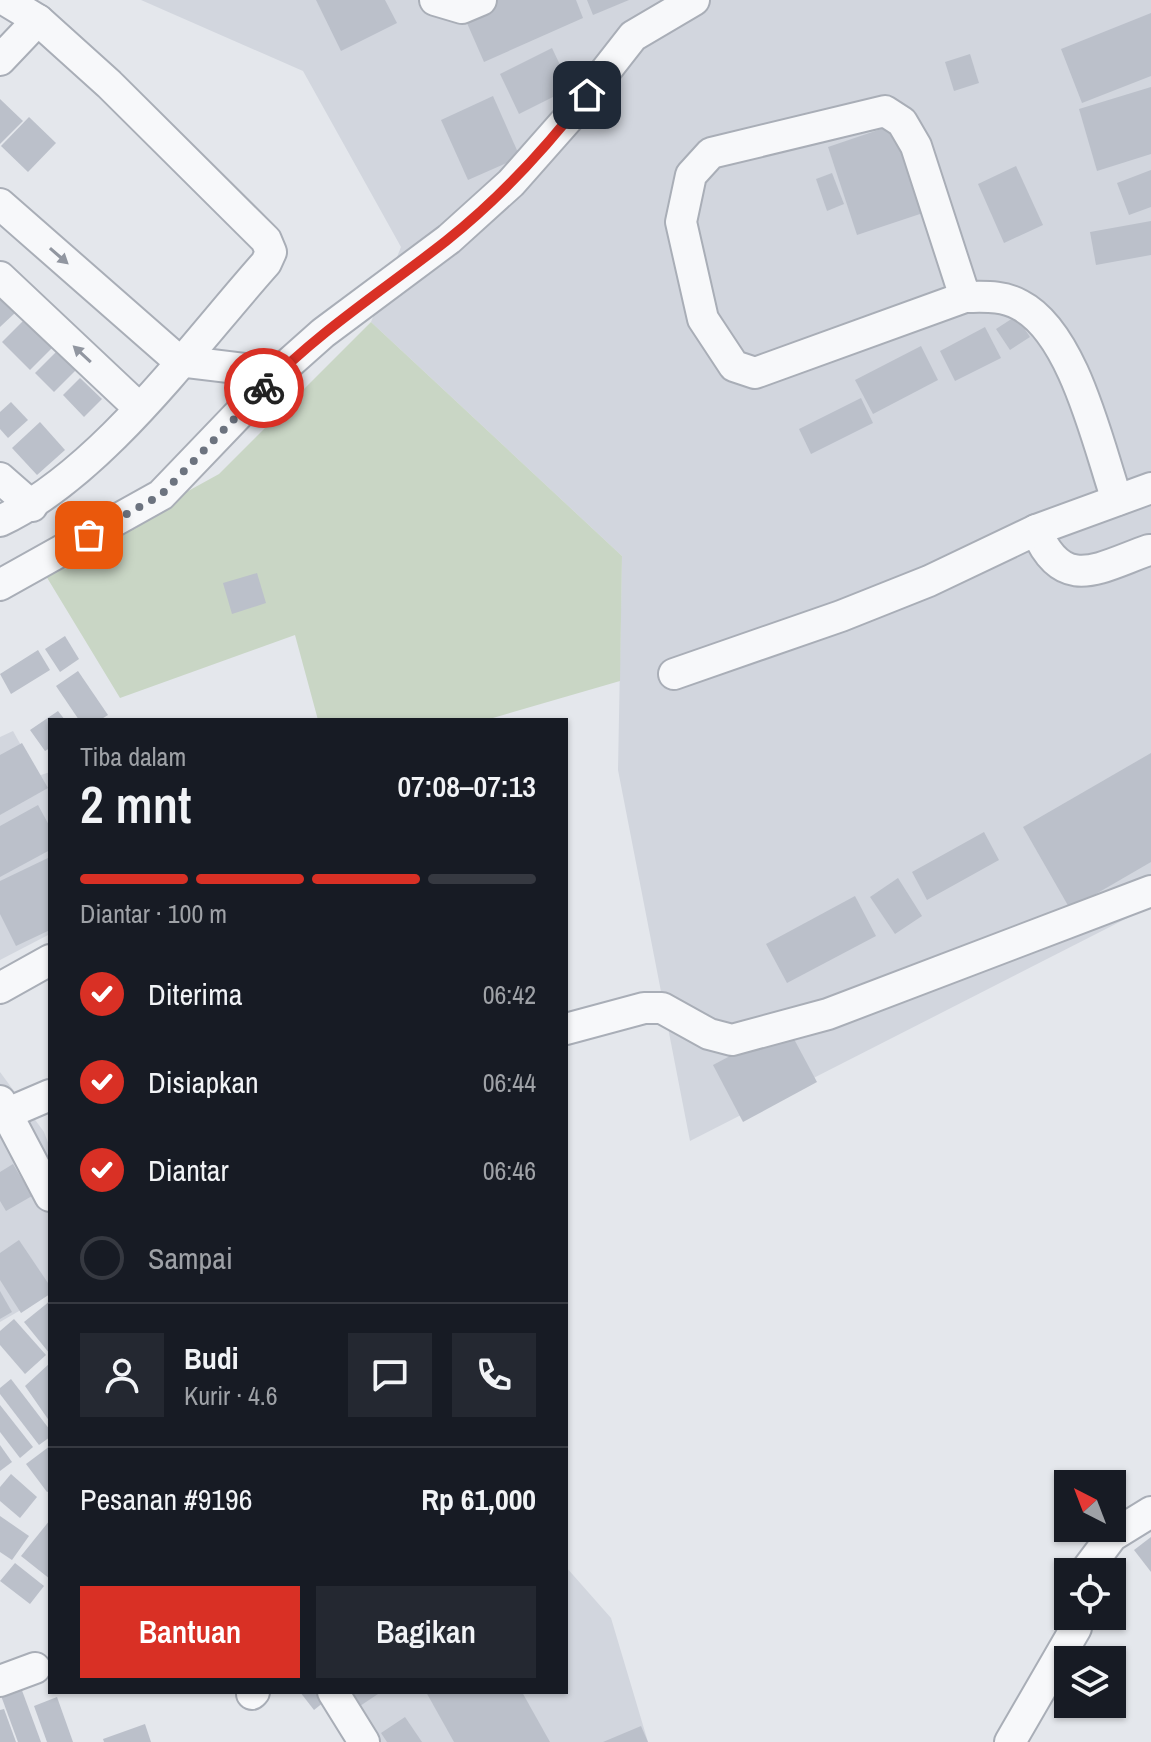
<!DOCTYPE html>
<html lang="id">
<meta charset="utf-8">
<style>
body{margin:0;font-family:"Archivo Narrow",sans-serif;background:#242831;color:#f1f3f6;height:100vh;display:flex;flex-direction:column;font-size:30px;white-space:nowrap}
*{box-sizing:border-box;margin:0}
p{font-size:26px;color:#9ea1a6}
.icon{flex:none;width:44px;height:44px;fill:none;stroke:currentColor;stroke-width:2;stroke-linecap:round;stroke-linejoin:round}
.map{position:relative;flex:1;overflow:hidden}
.drawer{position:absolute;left:48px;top:718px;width:520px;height:976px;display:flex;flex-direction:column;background:#171b24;border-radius:0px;box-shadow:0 2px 6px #0004}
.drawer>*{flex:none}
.needle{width:52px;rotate:318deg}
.fabs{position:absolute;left:1054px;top:1470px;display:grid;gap:16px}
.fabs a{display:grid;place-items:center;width:72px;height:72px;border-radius:0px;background:#171b24;box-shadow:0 2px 6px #0004;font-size:40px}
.pin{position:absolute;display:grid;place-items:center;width:68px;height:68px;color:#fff;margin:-34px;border-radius:16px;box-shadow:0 4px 12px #0006}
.courier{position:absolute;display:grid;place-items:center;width:80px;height:80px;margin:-40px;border:6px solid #d93025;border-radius:50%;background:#fff;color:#222;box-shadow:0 2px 10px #0007}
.overview em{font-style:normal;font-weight:600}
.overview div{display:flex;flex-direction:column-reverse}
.overview{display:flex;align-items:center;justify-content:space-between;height:136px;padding:0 32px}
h1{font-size:52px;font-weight:600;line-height:60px}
.bar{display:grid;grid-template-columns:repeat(4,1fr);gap:12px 8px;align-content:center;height:96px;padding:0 32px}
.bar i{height:10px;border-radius:6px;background:#363941}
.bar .active{background:#d93025}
.bar p{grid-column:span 4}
.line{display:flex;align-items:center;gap:20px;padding:0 32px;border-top:2px solid #363941}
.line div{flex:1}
.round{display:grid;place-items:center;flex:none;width:84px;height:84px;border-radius:0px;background:#242831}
ol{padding:0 32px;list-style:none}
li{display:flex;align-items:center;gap:24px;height:88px}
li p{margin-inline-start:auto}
li .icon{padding:8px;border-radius:50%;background:#d93025;color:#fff;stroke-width:4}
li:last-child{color:#9ea1a6}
li i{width:44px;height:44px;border:4px solid #363941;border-radius:50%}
.cta{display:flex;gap:16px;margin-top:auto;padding:16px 32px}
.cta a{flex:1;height:92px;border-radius:0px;background:#d93025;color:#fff;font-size:32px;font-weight:600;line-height:92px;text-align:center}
.cta a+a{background:#242831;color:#f1f3f6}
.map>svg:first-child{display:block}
</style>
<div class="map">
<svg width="1151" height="1742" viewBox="0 0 1151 1742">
<rect width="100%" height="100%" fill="#e4e7ec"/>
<g fill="#d2d6de">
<path d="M 141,0 L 1151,0 L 1151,906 L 690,1141 L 618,770 L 622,556 L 371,322 L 401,247 L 303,71 Z"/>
<path d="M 13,731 L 38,776 L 50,772 L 50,934 L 0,960 L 0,737 Z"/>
<path d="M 0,1072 L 44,1132 L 50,1148 L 50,1293 L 0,1322 Z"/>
<path d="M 566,1567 L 611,1618 L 648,1742 L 363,1742 L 332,1692 L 566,1692 Z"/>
</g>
<path fill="#c9d6c5" d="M 371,322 L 622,556 L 620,681 L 486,720 L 318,720 L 295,635 L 120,698 L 43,571 L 219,474 Z"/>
<g fill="#bbc0ca">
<path d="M 316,0 L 385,0 L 397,23 L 341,51 Z"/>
<path d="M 496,0 L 576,0 L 583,18 L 484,62 L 463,14 Z"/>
<path d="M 587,0 L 629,0 L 593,15 Z"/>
<path d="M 1151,13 L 1151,76 L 1082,103 L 1061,49 Z"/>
<path d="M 552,48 L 571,88 L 519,114 L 500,74 Z"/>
<path d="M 970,54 L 979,83 L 954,91 L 945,62 Z"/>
<path d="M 1151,87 L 1151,154 L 1097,171 L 1079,109 Z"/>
<path d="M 493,96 L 520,157 L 468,180 L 441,120 Z"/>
<path d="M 0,99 L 23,121 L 0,144 Z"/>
<path d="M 29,117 L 56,143 L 28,172 L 1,146 Z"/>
<path d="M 893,125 L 923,213 L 857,235 L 828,147 Z"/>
<path d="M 1016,166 L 1043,225 L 1004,243 L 978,184 Z"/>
<path d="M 1151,170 L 1151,207 L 1129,215 L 1117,183 Z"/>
<path d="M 832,173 L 844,204 L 827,211 L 816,179 Z"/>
<path d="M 1151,221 L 1151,255 L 1096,265 L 1090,232 Z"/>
<path d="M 0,295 L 16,312 L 0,327 Z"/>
<path d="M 1016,316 L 1030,337 L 1010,350 L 996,329 Z"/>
<path d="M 24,320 L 52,348 L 30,370 L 2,342 Z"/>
<path d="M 985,327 L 1001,358 L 955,381 L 940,351 Z"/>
<path d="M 921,346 L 938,380 L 873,414 L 855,380 Z"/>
<path d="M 58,350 L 77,369 L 54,392 L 35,373 Z"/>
<path d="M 80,378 L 102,399 L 84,417 L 63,395 Z"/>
<path d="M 861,398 L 873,423 L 811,454 L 799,429 Z"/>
<path d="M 11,402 L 28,420 L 8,438 L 0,429 L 0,412 Z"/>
<path d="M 40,422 L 65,450 L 37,475 L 12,448 Z"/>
<path d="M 257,573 L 266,603 L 232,614 L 223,583 Z"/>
<path d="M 65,636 L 79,659 L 60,672 L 45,649 Z"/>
<path d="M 38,650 L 50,670 L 11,694 L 0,674 Z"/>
<path d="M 78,671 L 108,715 L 100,720 L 79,720 L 56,686 Z"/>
<path d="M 58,711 L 65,720 L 50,720 L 50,748 L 45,751 L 30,730 Z"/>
<path d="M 22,743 L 48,788 L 0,815 L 0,755 Z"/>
<path d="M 1151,753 L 1151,862 L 1070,909 L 1023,827 Z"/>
<path d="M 38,805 L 50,827 L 50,850 L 0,877 L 0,826 Z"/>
<path d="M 984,832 L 999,860 L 927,900 L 912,872 Z"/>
<path d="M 50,857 L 50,930 L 16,946 L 0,914 L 0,881 Z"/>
<path d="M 898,878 L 922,916 L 895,934 L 870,897 Z"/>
<path d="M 855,896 L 876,936 L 787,983 L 766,944 Z"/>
<path d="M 787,1026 L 817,1082 L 743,1122 L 713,1065 Z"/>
<path d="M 13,1164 L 32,1196 L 6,1211 L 0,1201 L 0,1172 Z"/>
<path d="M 19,1240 L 50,1286 L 50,1294 L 21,1313 L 0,1280 L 0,1253 Z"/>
<path d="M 0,1291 L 12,1312 L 0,1319 Z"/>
<path d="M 50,1301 L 50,1354 L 24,1322 Z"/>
<path d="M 14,1319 L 46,1355 L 25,1374 L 0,1345 L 0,1331 Z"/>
<path d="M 50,1363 L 48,1389 L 50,1422 L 25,1386 Z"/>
<path d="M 11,1379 L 50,1430 L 50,1437 L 39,1445 L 0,1394 L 0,1388 Z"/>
<path d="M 0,1405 L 33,1447 L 20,1458 L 0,1432 Z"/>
<path d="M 0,1445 L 12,1462 L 0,1471 Z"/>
<path d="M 50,1446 L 50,1491 L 47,1492 L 26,1464 Z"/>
<path d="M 11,1474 L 37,1497 L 20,1518 L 0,1501 L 0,1487 Z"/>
<path d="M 0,1516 L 29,1536 L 12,1560 L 0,1552 Z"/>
<path d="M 50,1520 L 50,1579 L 21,1556 Z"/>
<path d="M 1151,1537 L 1151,1572 L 1134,1550 Z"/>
<path d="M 15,1563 L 44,1586 L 30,1604 L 0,1581 Z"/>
<path d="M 20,1685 L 41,1742 L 18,1742 L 0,1693 Z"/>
<path d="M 300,1692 L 324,1692 L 329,1698 L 314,1710 Z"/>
<path d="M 351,1692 L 381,1692 L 360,1706 Z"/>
<path d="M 426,1692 L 522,1692 L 550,1742 L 454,1742 Z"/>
<path d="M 57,1697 L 73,1742 L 47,1742 L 34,1706 Z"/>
<path d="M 4,1709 L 16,1742 L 0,1742 L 0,1710 Z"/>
<path d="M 405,1717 L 422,1742 L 387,1742 L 381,1733 Z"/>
<path d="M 145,1724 L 151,1742 L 104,1742 L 103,1739 Z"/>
<path d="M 641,1726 L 648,1742 L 603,1742 Z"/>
</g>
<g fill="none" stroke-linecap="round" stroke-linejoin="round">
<g stroke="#a9aeb7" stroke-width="34">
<g id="minor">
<path d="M 435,0 L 462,8 L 481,0"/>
<path d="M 0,60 L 38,20"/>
<path d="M 0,204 L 179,361 L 278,373"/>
<path d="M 0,277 L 139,408"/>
<path d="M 965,297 L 916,146 L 902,122 L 885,111 L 711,153 L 691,175 L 681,222 L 703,319 L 734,366 L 755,373 L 965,297 C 984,297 1002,295 1020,305 C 1074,333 1098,445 1117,500"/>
<path d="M 0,478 L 32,506"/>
<path d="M 0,521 C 101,474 192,346 266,263 L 271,252 L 266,240 L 109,84 L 38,20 L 5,0"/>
<path d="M 1036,530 C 1063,594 1098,568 1149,550"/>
<path d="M 0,585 L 161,495 L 278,373 L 323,333 L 449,239 L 511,183 L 572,114 L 633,36 L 694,0"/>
<path d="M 674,674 L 841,616 L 929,581 L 1036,530 L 1151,488"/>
<path d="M 0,988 L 50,960"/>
<path d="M 566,1029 L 644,1008 L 662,1008 L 709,1034 L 732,1040 L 828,1014 L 1151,891"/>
<path d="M 0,1101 L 50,1196"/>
<path d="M 8,1113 L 50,1095"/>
<path d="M 1085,1572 L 1112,1536 L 1151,1512"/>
<path d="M 0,1681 L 35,1668"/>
<path d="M 333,1692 L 364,1742"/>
<path d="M 252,1694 L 254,1692"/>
<path d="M 1010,1742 L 1076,1628 L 1077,1616"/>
</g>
</g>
<use href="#minor" stroke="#f7f8fa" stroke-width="30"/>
</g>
<defs><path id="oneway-solid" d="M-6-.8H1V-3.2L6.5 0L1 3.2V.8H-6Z" transform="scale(2)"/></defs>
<g fill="#9196a0">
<use href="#oneway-solid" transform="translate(59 256) rotate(41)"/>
<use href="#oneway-solid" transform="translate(82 354) rotate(-137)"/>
</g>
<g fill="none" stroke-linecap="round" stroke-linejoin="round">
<path stroke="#6c737f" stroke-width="8" stroke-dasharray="0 14.4" d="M 89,535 L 161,495 L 264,388"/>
<path stroke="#d93025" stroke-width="10" d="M 264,388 C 319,331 385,289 446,241 C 499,199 546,148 587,95"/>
</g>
</svg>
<div class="fabs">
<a><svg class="needle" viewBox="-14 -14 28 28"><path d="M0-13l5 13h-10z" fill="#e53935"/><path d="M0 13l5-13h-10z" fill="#9ea1a6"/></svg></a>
<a><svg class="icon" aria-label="locate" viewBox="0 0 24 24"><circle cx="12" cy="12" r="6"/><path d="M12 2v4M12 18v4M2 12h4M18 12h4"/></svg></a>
<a><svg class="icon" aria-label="layers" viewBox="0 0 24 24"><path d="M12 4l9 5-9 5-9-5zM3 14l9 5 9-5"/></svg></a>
</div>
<div class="pin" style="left:89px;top:535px;background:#ea580c"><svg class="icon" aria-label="bag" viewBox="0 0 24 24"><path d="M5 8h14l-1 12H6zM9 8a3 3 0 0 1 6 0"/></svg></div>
<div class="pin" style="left:587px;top:95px;background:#1f2937"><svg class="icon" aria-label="home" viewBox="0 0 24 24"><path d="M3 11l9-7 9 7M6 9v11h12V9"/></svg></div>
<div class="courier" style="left:264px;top:388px"><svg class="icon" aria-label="bike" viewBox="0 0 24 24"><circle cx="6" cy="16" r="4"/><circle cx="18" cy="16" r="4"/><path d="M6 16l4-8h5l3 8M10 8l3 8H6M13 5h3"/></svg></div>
<section class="drawer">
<div class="overview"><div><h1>2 mnt</h1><p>Tiba dalam</p></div><em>07:08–07:13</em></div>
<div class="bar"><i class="active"></i><i class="active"></i><i class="active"></i><i></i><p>Diantar · 100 m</p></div>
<ol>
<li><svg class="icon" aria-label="check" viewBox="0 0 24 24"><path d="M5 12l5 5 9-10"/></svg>Diterima<p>06:42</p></li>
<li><svg class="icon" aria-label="check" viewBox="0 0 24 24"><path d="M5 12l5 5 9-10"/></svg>Disiapkan<p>06:44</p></li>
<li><svg class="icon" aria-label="check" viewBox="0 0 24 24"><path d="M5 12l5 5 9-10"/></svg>Diantar<p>06:46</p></li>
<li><i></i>Sampai</li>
</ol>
<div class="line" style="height:144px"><a class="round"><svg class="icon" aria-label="person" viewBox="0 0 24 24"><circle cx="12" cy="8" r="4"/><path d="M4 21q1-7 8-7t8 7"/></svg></a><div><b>Budi</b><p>Kurir · 4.6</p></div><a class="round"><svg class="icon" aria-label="chat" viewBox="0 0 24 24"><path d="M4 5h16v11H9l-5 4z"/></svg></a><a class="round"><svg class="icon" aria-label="phone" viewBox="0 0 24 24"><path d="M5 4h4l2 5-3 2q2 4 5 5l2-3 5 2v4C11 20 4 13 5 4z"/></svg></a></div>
<div class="line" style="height:104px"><div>Pesanan #9196</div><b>Rp 61,000</b></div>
<div class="cta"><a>Bantuan</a><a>Bagikan</a></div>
</section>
</div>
